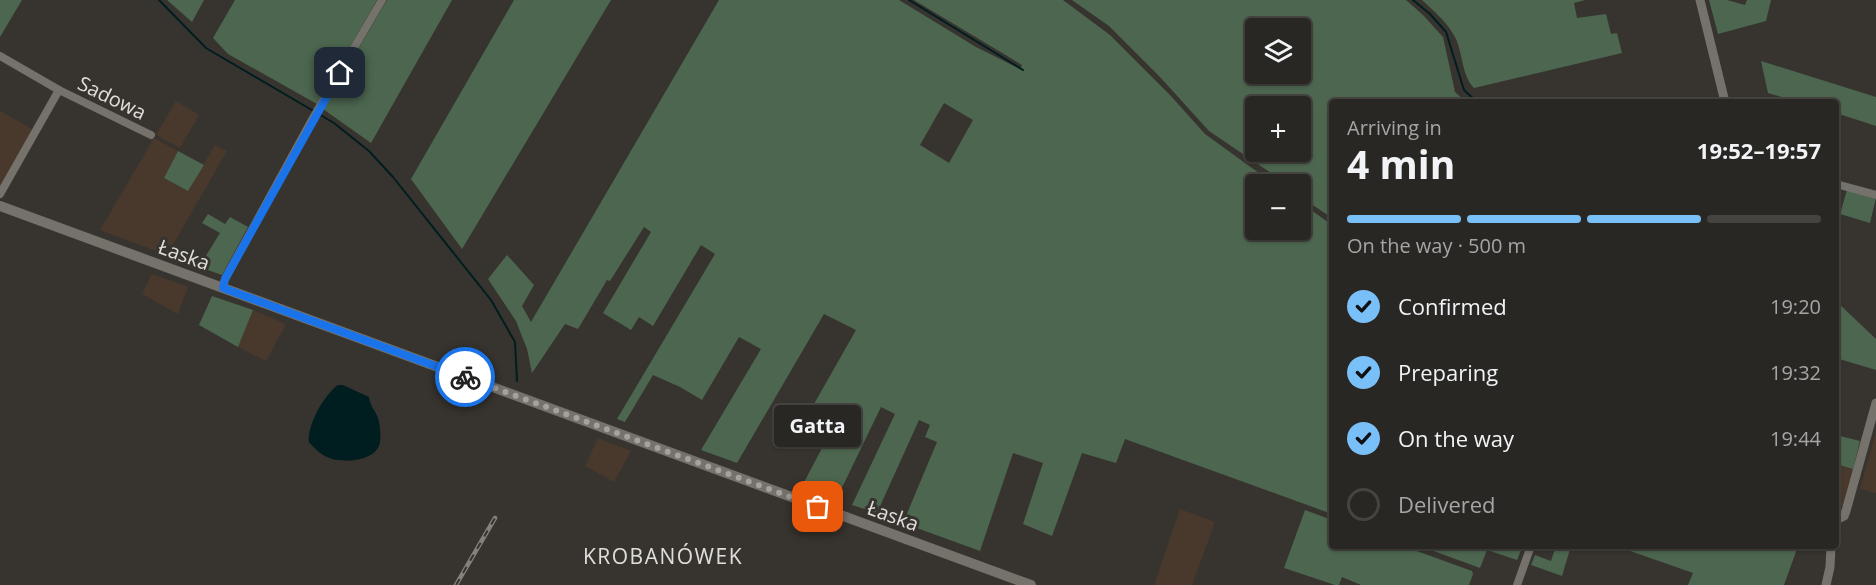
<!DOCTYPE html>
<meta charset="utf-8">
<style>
body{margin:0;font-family:"Open Sans",sans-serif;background:#312f2b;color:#f1f3f6;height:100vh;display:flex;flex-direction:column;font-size:22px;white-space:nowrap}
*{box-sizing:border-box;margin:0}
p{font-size:20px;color:#a5a5a6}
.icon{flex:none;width:33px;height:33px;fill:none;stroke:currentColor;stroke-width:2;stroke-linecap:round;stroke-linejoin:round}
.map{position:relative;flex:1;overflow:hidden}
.panel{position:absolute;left:1329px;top:99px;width:510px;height:450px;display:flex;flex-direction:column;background:#292723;border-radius:6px;box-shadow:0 2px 4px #0004,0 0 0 2px #454441}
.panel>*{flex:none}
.fabs{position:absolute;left:1245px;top:18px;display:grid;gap:12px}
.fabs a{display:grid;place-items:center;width:66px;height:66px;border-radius:6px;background:#292723;box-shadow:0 2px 4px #0004,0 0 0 2px #454441;font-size:30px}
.pin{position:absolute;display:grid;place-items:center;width:51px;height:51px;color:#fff;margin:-26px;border-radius:12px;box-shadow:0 3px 9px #0006}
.courier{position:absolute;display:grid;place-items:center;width:60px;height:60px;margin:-30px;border:4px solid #1a73e8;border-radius:50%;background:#fff;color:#222;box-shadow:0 2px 8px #0007}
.bubble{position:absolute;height:42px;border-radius:6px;background:#292723;box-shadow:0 2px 4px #0004,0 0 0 2px #454441;font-size:20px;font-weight:700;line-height:42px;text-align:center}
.summary em{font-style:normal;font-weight:700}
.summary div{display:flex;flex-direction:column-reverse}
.summary{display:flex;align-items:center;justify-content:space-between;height:102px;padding:0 18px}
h1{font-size:39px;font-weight:700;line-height:45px}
.bar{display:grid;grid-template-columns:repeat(4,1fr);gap:9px 6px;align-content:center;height:72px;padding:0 18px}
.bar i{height:8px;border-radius:4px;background:#454441}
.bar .on{background:#79bff8}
.bar p{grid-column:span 4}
ol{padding:0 18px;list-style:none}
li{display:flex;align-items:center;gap:18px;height:66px}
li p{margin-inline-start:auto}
li .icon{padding:6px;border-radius:50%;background:#79bff8;color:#111;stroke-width:4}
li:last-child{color:#a5a5a6}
li i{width:33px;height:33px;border:3px solid #454441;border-radius:50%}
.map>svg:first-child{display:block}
</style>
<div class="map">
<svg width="1876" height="585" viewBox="0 0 1876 585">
<rect width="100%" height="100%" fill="#37342f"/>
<g fill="#48392c">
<path d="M 176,101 L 199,115 L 180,148 L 156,135 Z"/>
<path d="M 0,111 L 36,131 L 0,193 Z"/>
<path d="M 154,138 L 178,151 L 164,178 L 188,191 L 215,145 L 227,151 L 167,255 L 100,230 Z"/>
<path d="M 152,274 L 188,287 L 178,314 L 142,294 Z"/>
<path d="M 253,310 L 286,324 L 266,361 L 238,347 Z"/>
<path d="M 1876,432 L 1876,493 L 1860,489 Z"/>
<path d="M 598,438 L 631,451 L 614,482 L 585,466 Z"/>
<path d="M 1836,464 L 1853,469 L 1843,506 L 1841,506 L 1840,510 L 1836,510 Z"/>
<path d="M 1180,509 L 1215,522 L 1192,585 L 1154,585 Z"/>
</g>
<g fill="#4c664f" fill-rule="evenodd">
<path d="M 0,0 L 22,0 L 0,37 Z"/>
<path d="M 167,0 L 204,0 L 192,22 Z"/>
<path d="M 235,0 L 377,0 L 317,104 L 228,54 L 213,38 Z"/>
<path d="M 387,0 L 452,0 L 371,143 L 323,109 Z"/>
<path d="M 514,0 L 611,0 L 462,249 L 411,179 Z"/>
<path d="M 719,0 L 899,0 L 976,47 L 1020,69 L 1022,65 L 914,0 L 1063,0 L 1110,35 L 1170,95 L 1205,134 L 1274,184 L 1256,184 L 1256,230 L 1300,230 L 1301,203 L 1332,225 L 1332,514 L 1125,439 L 1116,463 L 1082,453 L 1052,536 L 1023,524 L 1043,463 L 1013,453 L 980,551 L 903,523 L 937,442 L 925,437 L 930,425 L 919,420 L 877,513 L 852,505 L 895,414 L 881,407 L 837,498 L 816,490 L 801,488 L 831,431 L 825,427 L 828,421 L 810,411 L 856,330 L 824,314 L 737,463 L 701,450 L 761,349 L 739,337 L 702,400 L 680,387 L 653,375 L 625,422 L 617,419 L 715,254 L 701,245 L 653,326 L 639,317 L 631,330 L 603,313 L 651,232 L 644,227 L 610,281 L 607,280 L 578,329 L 565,324 L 532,373 L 527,349 L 516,321 L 488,279 L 507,255 L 534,285 L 522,306 L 531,322 ZM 944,103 L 973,120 L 949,163 L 920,145 Z"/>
<path d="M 1072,0 L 1406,0 L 1423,15 L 1443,37 L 1455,92 L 1466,102 L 1332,102 L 1332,218 L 1301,197 L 1300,184 L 1280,184 L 1271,173 L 1209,131 L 1160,77 L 1109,26 ZM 1256,28 L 1300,28 L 1300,74 L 1256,74 ZM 1256,106 L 1300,106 L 1300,152 L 1256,152 Z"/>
<path d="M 1422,0 L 1585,0 L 1574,3 L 1577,18 L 1606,14 L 1611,34 L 1617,33 L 1622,53 L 1474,88 C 1462,76 1463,55 1456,39 C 1448,23 1435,12 1422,0 Z"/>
<path d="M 1709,0 L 1727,0 L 1745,5 L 1747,0 L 1771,0 L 1766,21 L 1718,34 Z"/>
<path d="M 1761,61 L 1876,97 L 1876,126 L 1836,113 L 1836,102 L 1799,102 L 1768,93 Z"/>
<path d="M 178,151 L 204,165 L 188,191 L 164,178 Z"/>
<path d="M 1847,190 L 1876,198 L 1870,223 L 1840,214 Z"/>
<path d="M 208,214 L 225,224 L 230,217 L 248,227 L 222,275 L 199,267 L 220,233 L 202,223 Z"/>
<path d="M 212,296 L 253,310 L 238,347 L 199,325 Z"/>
<path d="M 1836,301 L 1876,339 L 1876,370 L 1836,358 Z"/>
<path d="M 1836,435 L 1860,441 L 1853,469 L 1836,464 Z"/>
<path d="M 1305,510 L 1332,520 L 1332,546 L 1403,546 L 1472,571 L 1473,574 L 1469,585 L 1361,585 L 1342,577 L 1339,585 L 1335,585 L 1284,568 Z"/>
<path d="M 1420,546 L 1511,546 L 1521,550 L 1517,560 L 1487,550 L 1480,568 Z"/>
<path d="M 1556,546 L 1571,546 L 1562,576 L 1531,565 L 1535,555 L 1551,561 Z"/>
<path d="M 1616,546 L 1798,546 L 1784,585 L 1688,585 L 1693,573 Z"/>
</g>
<path fill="#001d20" d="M 338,385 L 343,385 L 369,397 C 370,406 375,410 378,418 C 380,424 381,436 380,442 C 377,462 341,464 327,457 C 320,454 314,448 309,442 C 307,425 324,395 338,385 Z"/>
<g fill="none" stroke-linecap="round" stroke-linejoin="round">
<g stroke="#001d20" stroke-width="2">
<path d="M 159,0 L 206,48 L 334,123 L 369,151 L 393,177 L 491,300 L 515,342 L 517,381"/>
<path d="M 909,0 L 1023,70"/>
<path d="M 1413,0 L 1430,14 L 1446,32 L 1464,90 L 1477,102"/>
</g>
<g stroke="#75716b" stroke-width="8">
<path d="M 0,56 L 59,90 L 0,194"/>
<path d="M 59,90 L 151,135"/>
<path d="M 1836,184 L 1876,195"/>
<path d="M 223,288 L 225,279 L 313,118 L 382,0"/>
<path d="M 1517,585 L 1531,546"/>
</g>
<g stroke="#75716b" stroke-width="9">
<path d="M 1700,0 L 1725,102"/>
<path d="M 1836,520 L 1844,516 L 1846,511 L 1876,403"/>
<path d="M 1826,585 L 1830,567 L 1831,546"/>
</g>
<path stroke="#75716b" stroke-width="10" d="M 0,206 L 1031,585"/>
<g stroke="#83817c" stroke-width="4.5">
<path id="rail" d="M 456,585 L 495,518"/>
</g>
<use href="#rail" stroke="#37342f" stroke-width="2" stroke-dasharray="7" stroke-linecap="butt"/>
</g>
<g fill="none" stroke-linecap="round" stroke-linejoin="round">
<path stroke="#a5a29e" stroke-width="6" stroke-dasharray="0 10.8" d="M 465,377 L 818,507"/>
<path stroke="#1a73e8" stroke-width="8" d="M 340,73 L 225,279 L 223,288 L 465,377"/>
</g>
<g text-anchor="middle" stroke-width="6" stroke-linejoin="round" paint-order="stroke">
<g font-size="20" fill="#e0deda" stroke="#37342f">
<text transform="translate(112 98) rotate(26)" y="7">Sadowa</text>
<text transform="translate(184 255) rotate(20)" y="7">Łaska</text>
<text transform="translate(893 516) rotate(20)" y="7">Łaska</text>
</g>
<g font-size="21" letter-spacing="1.5" fill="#e0deda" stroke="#37342f">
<text x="663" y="564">KROBANÓWEK</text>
</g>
</g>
</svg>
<div class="fabs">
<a><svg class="icon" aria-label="layers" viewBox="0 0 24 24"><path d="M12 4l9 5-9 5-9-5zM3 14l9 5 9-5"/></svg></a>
<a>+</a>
<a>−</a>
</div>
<div class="pin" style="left:818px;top:507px;background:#ea580c"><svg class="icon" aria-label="bag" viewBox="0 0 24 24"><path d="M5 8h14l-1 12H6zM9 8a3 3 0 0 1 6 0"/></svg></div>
<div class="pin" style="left:340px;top:73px;background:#1f2937"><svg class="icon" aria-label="home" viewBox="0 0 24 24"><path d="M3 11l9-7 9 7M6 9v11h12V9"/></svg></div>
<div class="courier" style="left:465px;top:377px"><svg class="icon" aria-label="bike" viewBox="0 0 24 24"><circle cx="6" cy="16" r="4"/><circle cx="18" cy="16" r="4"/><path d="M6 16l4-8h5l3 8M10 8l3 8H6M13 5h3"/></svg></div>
<div class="bubble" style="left:774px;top:405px;width:87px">Gatta</div>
<section class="panel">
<div class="summary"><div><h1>4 min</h1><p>Arriving in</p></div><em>19:52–19:57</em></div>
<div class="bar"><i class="on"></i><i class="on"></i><i class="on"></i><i></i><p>On the way · 500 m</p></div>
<ol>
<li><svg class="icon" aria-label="check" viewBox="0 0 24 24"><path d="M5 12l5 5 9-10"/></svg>Confirmed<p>19:20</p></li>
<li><svg class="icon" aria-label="check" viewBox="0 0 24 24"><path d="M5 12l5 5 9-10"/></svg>Preparing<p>19:32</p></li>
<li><svg class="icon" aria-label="check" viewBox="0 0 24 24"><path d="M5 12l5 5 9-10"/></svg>On the way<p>19:44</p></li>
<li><i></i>Delivered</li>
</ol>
</section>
</div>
